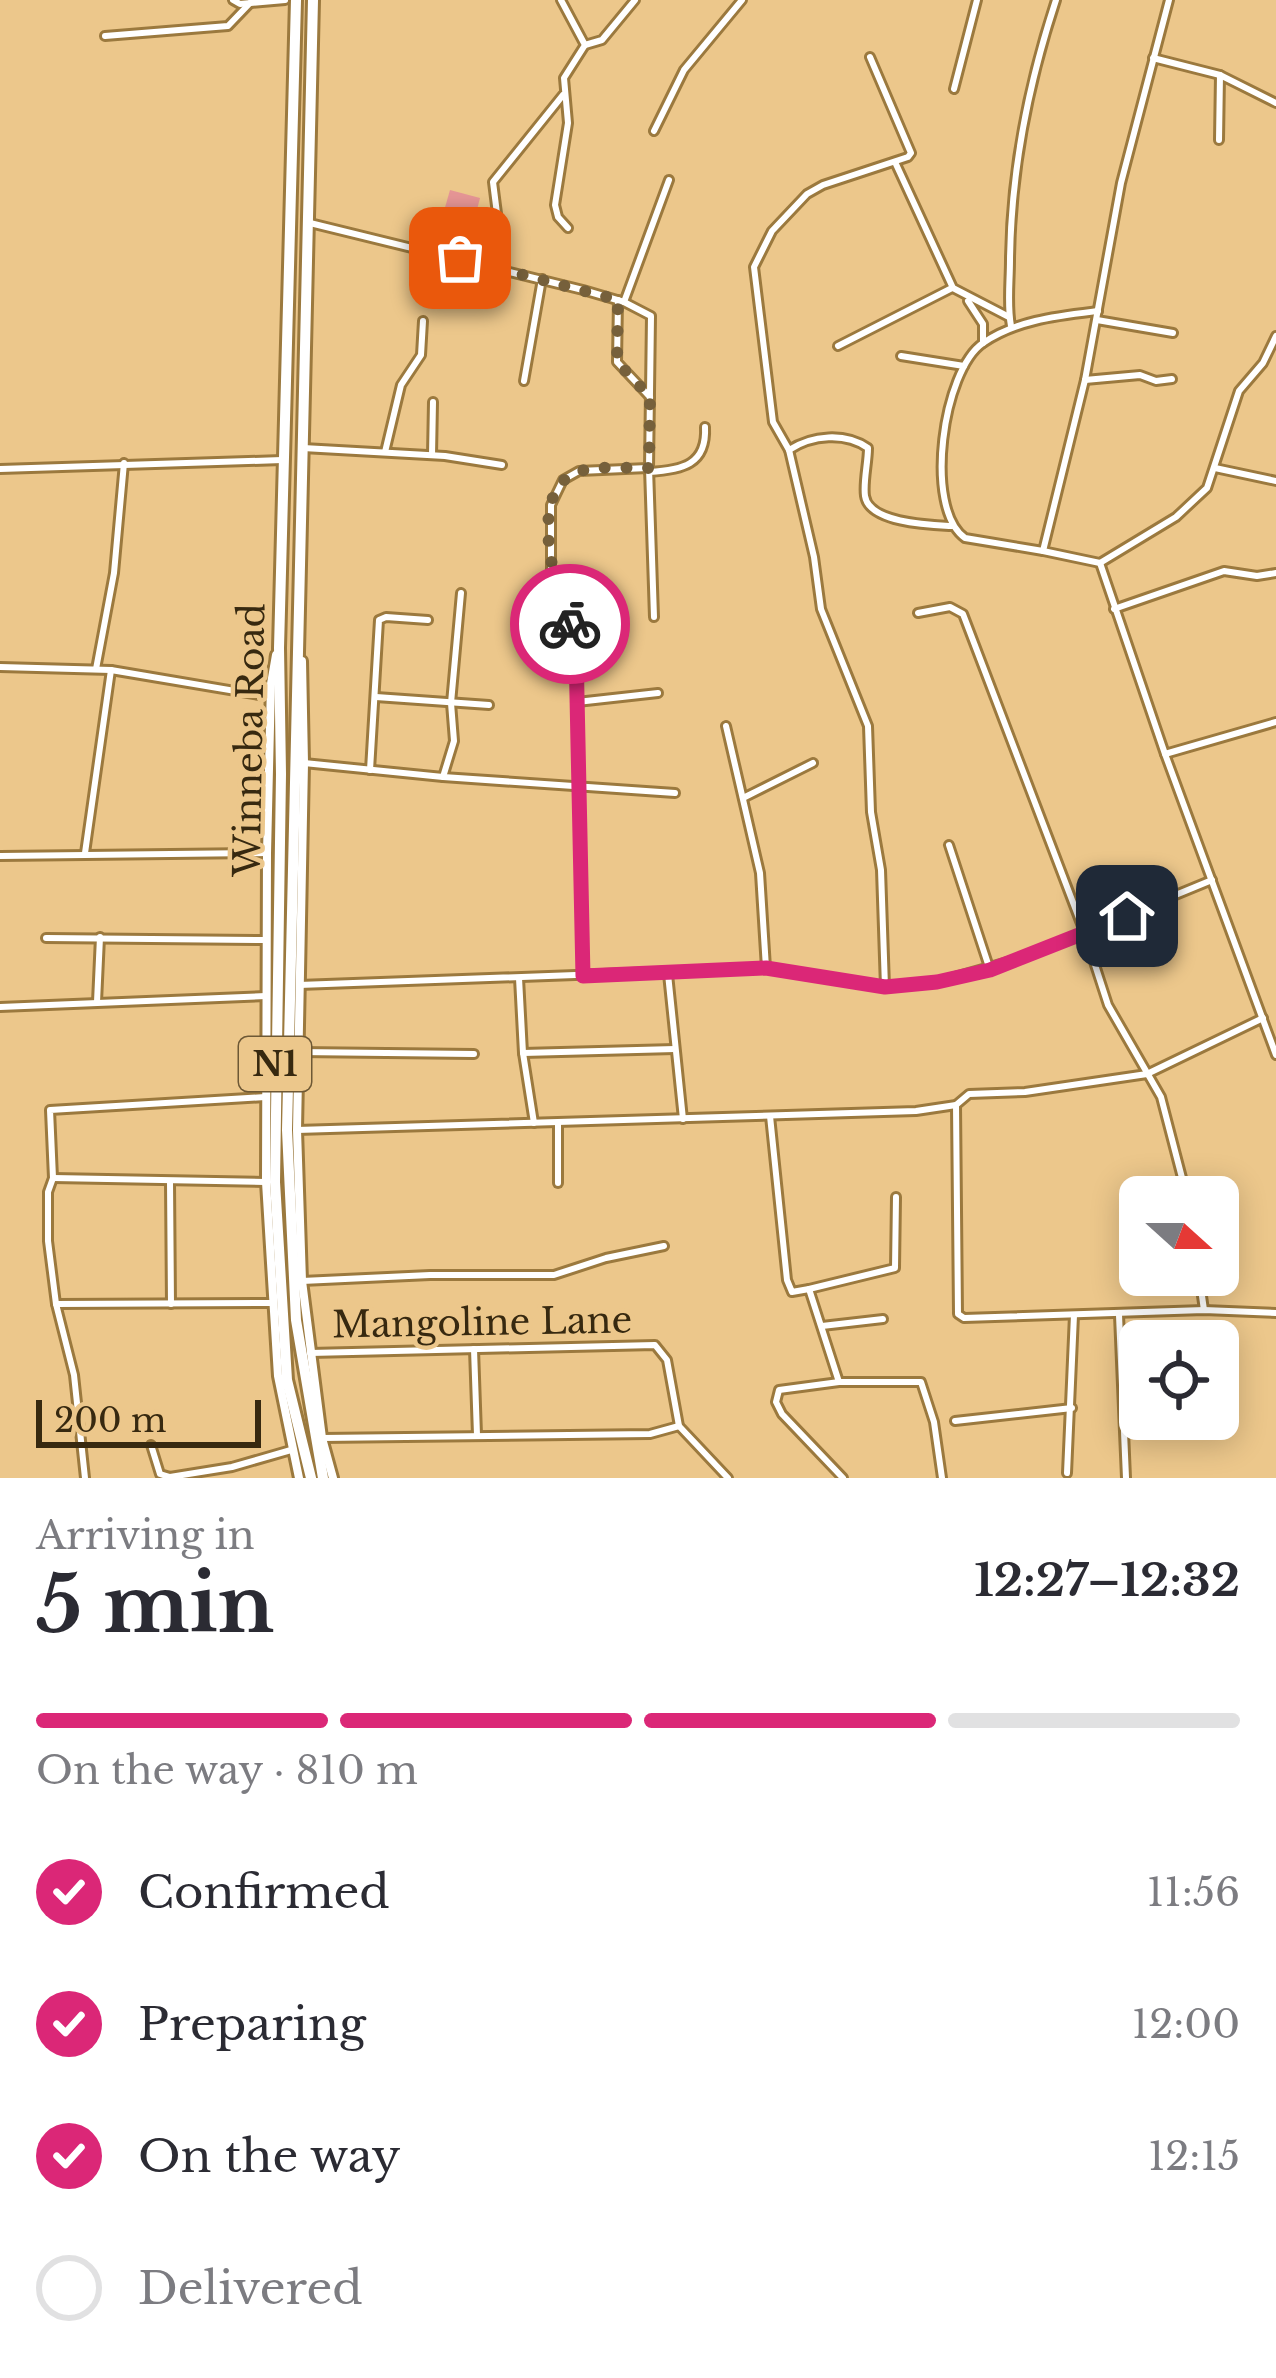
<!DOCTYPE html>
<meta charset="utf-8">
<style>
body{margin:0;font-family:"Libre Baskerville",serif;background:#f2f2f3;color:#2b2b33;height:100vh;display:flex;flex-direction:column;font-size:45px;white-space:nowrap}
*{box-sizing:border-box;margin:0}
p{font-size:39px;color:#7c7c81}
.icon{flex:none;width:66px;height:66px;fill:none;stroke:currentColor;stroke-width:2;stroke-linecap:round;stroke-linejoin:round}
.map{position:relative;height:1478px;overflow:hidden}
.drawer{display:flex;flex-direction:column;background:#fff;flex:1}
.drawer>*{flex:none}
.needle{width:78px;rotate:111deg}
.controls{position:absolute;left:1119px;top:1176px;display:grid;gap:24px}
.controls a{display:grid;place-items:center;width:120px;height:120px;border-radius:18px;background:#fff;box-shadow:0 6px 30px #0003;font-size:60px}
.scale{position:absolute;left:36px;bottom:30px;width:225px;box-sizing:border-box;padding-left:12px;border:6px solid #372910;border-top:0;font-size:33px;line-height:42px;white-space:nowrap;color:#372910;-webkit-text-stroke:9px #ecc78b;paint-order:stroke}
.pin{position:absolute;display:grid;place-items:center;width:102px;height:102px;color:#fff;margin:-51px;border-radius:24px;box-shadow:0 6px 18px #0006}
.courier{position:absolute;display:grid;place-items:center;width:120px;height:120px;margin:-60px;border:9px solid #db2777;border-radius:50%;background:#fff;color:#222;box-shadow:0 3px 15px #0007}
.headline em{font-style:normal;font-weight:700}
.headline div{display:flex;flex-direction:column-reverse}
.headline{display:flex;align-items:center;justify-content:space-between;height:204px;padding:0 36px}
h1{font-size:78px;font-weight:700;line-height:90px}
.bar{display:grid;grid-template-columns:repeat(4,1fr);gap:18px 12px;align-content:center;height:144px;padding:0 36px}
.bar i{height:15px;border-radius:9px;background:#e1e1e2}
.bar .selected{background:#db2777}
.bar p{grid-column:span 4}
ol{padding:0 36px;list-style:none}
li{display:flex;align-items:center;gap:36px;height:132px}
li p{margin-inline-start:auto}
li .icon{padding:12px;border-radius:50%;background:#db2777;color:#fff;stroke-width:4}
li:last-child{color:#7c7c81}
li i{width:66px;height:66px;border:6px solid #e1e1e2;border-radius:50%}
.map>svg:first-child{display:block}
</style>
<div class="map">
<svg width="1276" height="1478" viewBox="0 0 1276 1478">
<rect width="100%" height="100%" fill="#ecc78b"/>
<path fill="#e59595" d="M 450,190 L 480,198 L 467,248 L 436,239 Z"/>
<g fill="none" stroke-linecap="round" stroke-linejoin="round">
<g stroke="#9b793e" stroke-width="12">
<g id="street">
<path d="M 233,0 L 240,4 L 285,0"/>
<path d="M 561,0 L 585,45 L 564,78 L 568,123 L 555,205 L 558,217 L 568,228"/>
<path d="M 1169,0 L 1121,183 L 1085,380 L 1043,551 L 1100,563 L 1176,517 L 1207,488 L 1239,391 L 1263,363 L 1276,336"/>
<path d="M 105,36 L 228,26 L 250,3"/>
<path d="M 585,45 L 602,40 L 635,0"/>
<path d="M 870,57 L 911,153 L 908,157 L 823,185 L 807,194 L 772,231 L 754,267 L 773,422 L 789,450 L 814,557 L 821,609 L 868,726 L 871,812 L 881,870 L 885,987"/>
<path d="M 1153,58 L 1220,75 L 1276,103"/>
<path d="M 954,89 L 977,0"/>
<path d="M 654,131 L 684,70 L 742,0"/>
<path d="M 1219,140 L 1220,75"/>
<path d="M 895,162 L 953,288 L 1009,317"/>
<path d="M 310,223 L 583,290 L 624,302 L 651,316 L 649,468 L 654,617"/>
<path d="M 504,269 L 493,182 L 563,95"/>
<path d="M 618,300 L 617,362 L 650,397"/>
<path d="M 968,301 L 983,324 L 983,343"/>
<path d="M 624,302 L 669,180"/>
<path d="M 1097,320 L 1173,333"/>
<path d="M 1011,326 C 1007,305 1010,282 1010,260 C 1011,170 1028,85 1056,0"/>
<path d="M 838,346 L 952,288"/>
<path d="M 901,356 L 964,366"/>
<path d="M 1085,380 L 1140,375 L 1156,381 L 1172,379"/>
<path d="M 524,381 L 542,279"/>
<path d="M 303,448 L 445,456 L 502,465"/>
<path d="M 789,450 C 812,435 845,432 868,448 C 868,463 863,482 865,496 C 869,523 930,525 951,526"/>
<path d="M 385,452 L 401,385 L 421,355 L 423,321"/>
<path d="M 432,455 L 433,402"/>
<path d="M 1215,468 L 1276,481"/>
<path d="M 0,469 L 282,460"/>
<path d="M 649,472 C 682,470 707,465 705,427"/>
<path d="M 1043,551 L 965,538 C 923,508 943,370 983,343 C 1017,320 1057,316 1098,311"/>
<path d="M 1100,563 L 1165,754 L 1276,1055"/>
<path d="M 1114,609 L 1224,571 L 1257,576 L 1276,573"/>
<path d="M 918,613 L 950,607 L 963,614 L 1085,934 L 1108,1005 L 1161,1097 L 1187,1197"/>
<path d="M 0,667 L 111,670 L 271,697"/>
<path d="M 96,669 L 114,573 L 124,463"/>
<path d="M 376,697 L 489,705"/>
<path d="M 577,702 L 658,693"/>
<path d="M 726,726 L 760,873 L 766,968"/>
<path d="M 1165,754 L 1276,722"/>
<path d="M 304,763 L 443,777 L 675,793"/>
<path d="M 370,770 L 379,620 L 386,617 L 428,620"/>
<path d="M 443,777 L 454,741 L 451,703 L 461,593"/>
<path d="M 743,798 L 813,763"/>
<path d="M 949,845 L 990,970"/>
<path d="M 85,853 L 111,670"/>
<path d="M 0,856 L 267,853"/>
<path d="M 46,938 L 266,940"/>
<path d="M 668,974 L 683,1119"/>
<path d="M 583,976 L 576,650 L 551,576 L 551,505 L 563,480 L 579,471 L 648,468"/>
<path d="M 519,978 L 523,1053 L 534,1123"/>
<path d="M 299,985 L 766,968 L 885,987 L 937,982 L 1025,957 L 1212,880"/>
<path d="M 97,1002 L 100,937"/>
<path d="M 0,1007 L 266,996"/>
<path d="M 299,1052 L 474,1054"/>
<path d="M 523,1053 L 675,1049"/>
<path d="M 956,1105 L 958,1314 L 964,1318 L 1204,1310 L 1276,1313"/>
<path d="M 770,1116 L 787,1280 L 792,1292 L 809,1289 L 839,1382"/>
<path d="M 297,1130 L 916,1111 L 956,1105 L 969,1094 L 1025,1092 L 1147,1074 L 1263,1018"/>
<path d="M 53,1178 L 265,1182"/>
<path d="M 170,1182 L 171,1304"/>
<path d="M 558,1183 L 558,1123"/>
<path d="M 1199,1275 L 1204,1310"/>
<path d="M 302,1281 L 430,1275 L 554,1275 L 606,1258 L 664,1246"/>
<path d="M 809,1289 L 895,1268 L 896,1197"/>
<path d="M 56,1304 L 273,1303"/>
<path d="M 1119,1315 L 1126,1478"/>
<path d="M 822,1326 L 883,1319"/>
<path d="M 474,1349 L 477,1435"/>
<path d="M 310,1353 L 655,1345 L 667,1360 L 679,1426 L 728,1478"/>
<path d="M 955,1421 L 1072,1408"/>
<path d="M 322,1438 L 650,1434 L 679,1426"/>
<path d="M 151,1445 L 160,1474 L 170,1477 L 232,1467 L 291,1450"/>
<path d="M 1067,1473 L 1074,1315"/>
<path d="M 85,1478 L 74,1375 L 56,1304 L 48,1241 L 48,1192 L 53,1178 L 50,1110 L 265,1097"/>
<path d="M 843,1478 L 782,1414 L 776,1402 L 779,1390 L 839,1382 L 921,1382 L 934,1422 L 942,1478"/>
</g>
</g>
<g stroke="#9b793e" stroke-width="14">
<g id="secondary">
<path d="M 276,655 L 271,684 L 267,853 L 266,1182 L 278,1376 L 299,1478"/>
<path d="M 302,661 L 304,763 L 297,1130 L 302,1281 L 322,1438 L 333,1478"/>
</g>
</g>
<g stroke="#9b793e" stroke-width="16">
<g id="highway">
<path d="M 296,0 L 279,648 L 281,774 L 275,1182 L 287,1380 L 311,1478"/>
<path d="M 313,0 L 287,1130 L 296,1320 L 323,1478"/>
</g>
</g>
<use href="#street" stroke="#fff" stroke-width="6"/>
<use href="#secondary" stroke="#fff" stroke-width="8"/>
<use href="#highway" stroke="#fff" stroke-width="10"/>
</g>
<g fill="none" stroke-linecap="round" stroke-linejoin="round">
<path stroke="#76603b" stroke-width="12" stroke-dasharray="0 21.6" d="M 460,258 L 618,300 L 617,362 L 650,397 L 649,468 C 627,469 593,464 573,474 C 528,496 555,590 570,624"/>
<path stroke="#db2777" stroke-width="15" d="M 570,624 L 576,650 L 583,976 L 766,968 L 885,987 L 937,982 L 990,970 L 1127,916"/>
</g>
<g text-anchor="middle" stroke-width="9" stroke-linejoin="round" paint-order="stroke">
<rect fill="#ecc78b" stroke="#6d5835" stroke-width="3" x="239" y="1037" width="72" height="54" rx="9"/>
<g font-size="33" font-weight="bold" fill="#372910">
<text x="275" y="1076">N1</text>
</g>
<g font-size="36" fill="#372910" stroke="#ecc78b">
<text transform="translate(249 740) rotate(-89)" y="13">Winneba Road</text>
<text transform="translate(482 1322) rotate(-1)" y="13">Mangoline Lane</text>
</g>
</g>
</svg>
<div class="controls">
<a><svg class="needle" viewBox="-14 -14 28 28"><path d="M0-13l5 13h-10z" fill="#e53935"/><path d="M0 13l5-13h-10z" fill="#7c7c81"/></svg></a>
<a><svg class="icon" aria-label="locate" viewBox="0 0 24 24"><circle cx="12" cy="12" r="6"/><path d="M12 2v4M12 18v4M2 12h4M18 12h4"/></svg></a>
</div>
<div class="scale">200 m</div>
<div class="pin" style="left:460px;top:258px;background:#ea580c"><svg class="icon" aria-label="bag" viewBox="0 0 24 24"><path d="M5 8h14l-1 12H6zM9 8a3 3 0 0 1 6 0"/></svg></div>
<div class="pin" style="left:1127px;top:916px;background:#1f2937"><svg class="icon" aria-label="home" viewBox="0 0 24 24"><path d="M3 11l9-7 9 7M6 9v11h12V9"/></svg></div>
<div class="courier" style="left:570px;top:624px"><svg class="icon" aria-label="bike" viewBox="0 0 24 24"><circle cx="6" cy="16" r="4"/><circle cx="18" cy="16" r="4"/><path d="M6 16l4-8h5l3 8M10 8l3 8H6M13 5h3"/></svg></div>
</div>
<section class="drawer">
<div class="headline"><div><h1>5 min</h1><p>Arriving in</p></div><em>12:27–12:32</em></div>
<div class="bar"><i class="selected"></i><i class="selected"></i><i class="selected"></i><i></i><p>On the way · 810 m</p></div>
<ol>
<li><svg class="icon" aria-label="check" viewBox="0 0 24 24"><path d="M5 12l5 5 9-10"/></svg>Confirmed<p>11:56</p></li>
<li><svg class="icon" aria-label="check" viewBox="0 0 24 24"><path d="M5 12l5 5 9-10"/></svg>Preparing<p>12:00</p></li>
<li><svg class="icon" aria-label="check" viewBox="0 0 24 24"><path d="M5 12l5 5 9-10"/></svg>On the way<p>12:15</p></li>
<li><i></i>Delivered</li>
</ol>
</section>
